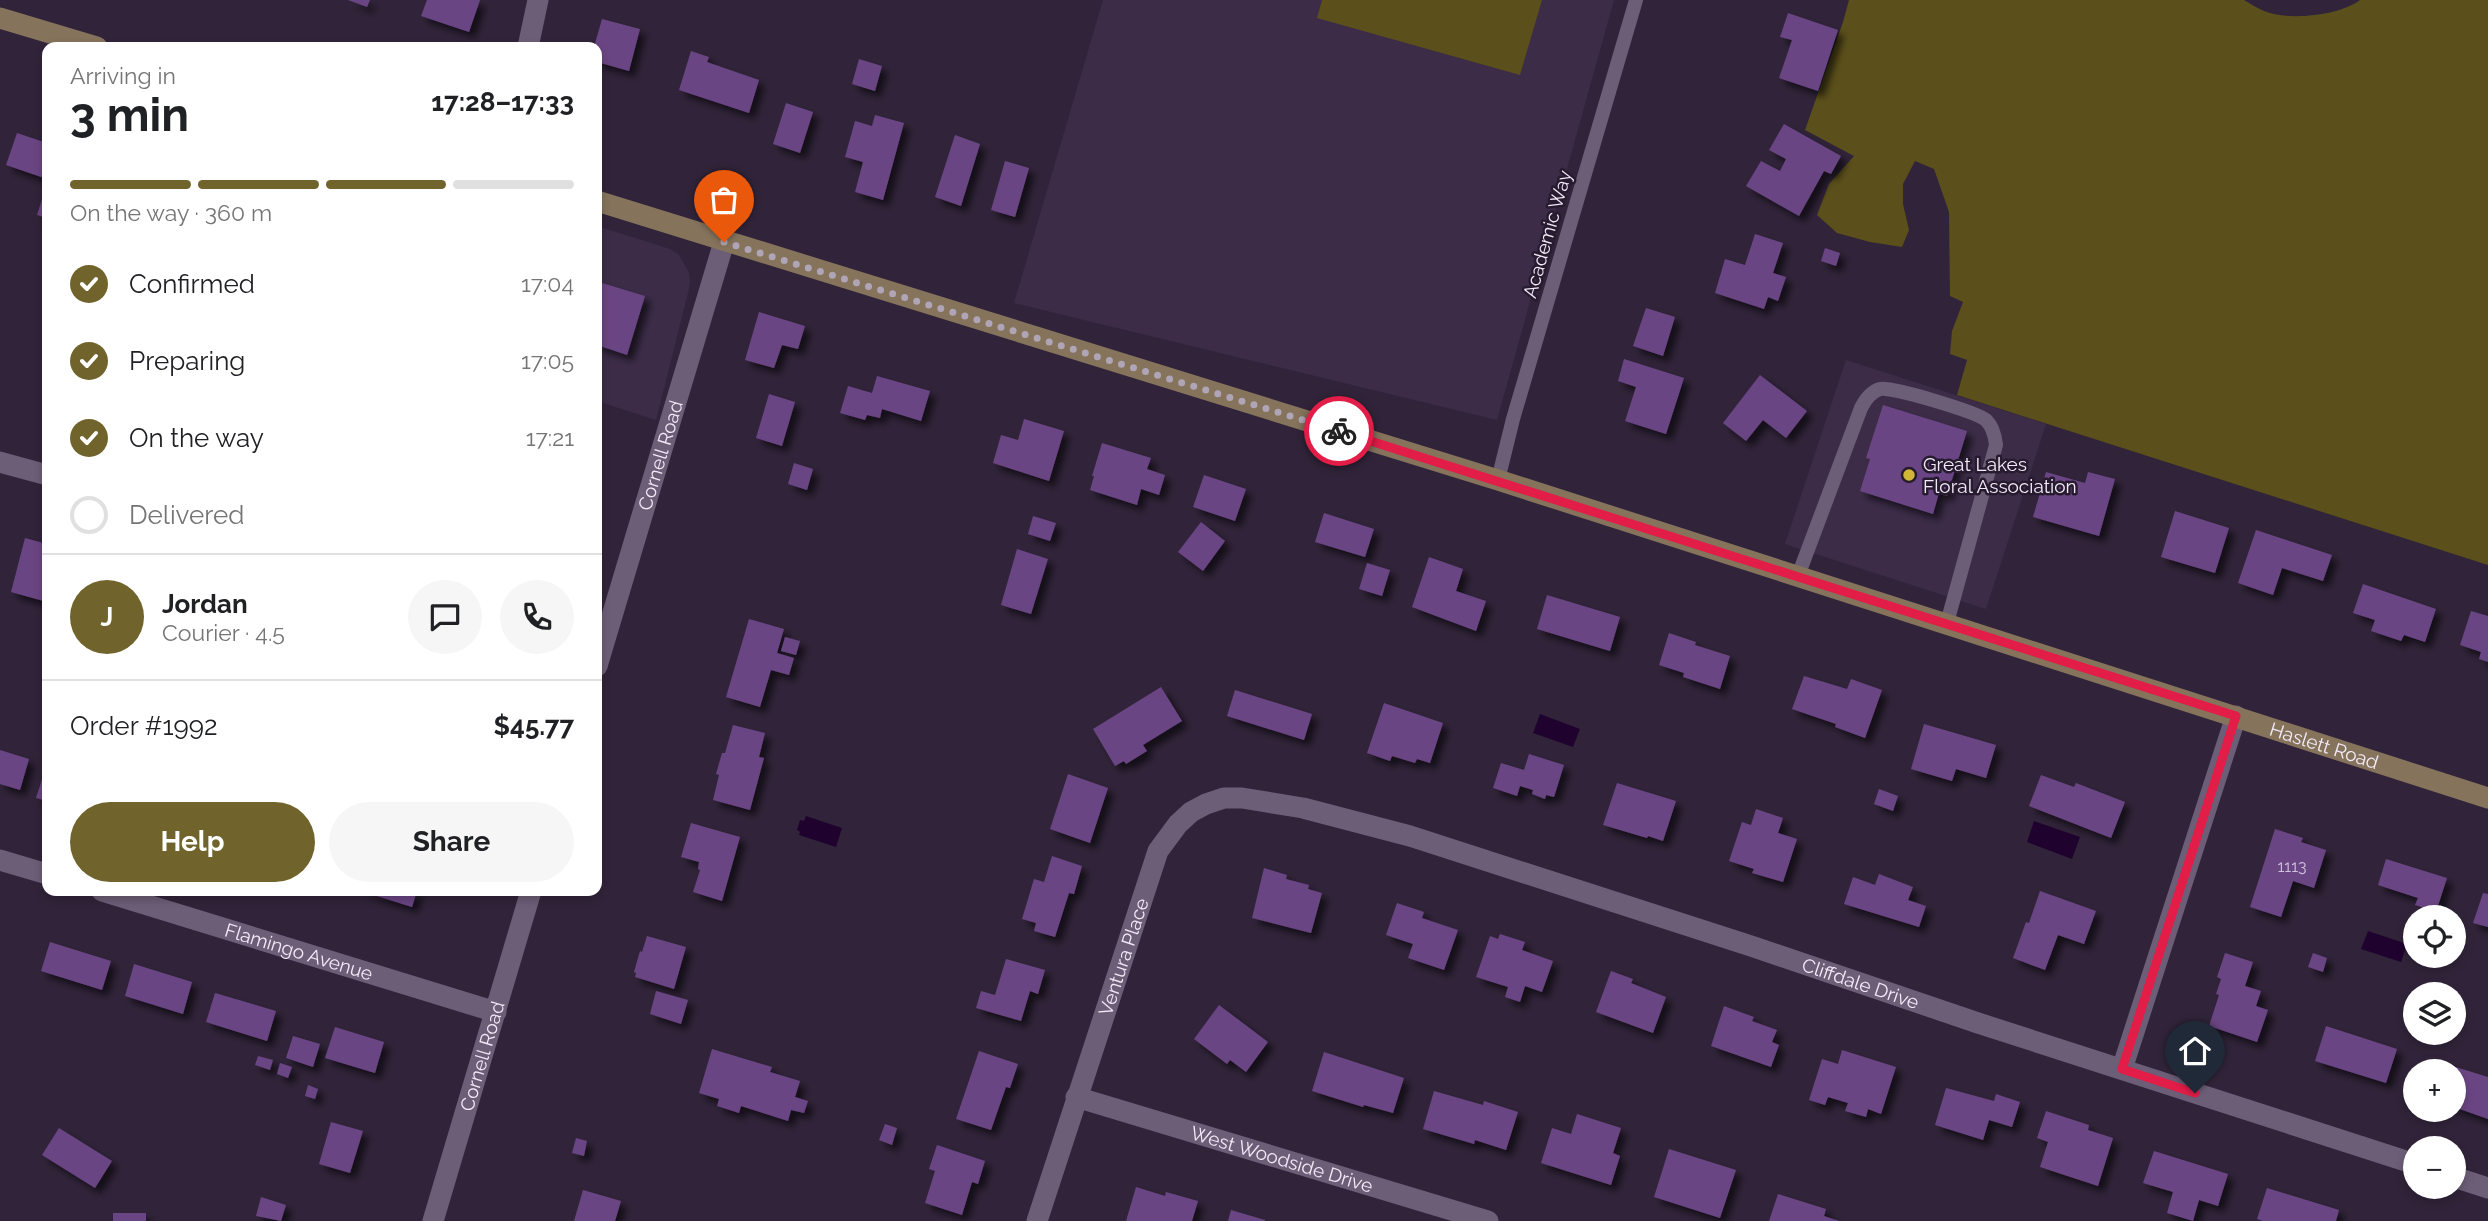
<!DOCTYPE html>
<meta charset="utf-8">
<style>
body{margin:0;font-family:Raleway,sans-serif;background:#f6f6f6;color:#202124;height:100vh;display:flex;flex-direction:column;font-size:26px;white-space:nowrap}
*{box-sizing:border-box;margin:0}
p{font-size:23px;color:#757577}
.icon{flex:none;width:38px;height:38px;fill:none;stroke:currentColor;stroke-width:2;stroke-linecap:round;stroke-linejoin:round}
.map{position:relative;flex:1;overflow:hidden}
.panel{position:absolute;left:42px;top:42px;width:560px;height:854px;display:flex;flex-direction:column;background:#fff;border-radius:14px;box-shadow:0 4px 10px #0003}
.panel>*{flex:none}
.buttons{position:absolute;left:2403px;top:905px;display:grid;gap:14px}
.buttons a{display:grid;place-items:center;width:63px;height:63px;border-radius:50%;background:#fff;box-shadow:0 4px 10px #0003;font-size:35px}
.pin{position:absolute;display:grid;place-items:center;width:60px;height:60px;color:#fff;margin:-72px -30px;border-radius:50% 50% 50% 0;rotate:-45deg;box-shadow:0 0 7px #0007}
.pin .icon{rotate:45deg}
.courier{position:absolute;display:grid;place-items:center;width:70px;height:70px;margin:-35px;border:5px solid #e11d48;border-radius:50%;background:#fff;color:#222;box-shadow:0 2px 9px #0007}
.head em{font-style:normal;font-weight:700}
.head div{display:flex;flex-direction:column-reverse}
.head{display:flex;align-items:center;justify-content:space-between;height:119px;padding:0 28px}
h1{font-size:46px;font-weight:700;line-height:52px}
.bar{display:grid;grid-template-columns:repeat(4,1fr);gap:10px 7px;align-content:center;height:84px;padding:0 28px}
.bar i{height:9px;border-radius:5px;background:#e0e0e0}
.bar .selected{background:#70642c}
.bar p{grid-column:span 4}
.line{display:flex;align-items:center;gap:18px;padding:0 28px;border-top:2px solid #e0e0e0}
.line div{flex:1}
.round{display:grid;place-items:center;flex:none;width:74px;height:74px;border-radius:37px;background:#f6f6f6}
ol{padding:0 28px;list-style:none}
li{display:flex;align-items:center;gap:21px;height:77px}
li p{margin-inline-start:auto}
li .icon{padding:7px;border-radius:50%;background:#70642c;color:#fff;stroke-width:4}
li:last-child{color:#757577}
li i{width:38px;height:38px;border:4px solid #e0e0e0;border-radius:50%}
.action{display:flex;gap:14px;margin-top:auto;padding:14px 28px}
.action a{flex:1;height:80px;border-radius:42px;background:#70642c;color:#fff;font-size:28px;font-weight:700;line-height:80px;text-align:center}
.action a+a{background:#f6f6f6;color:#202124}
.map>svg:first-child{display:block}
</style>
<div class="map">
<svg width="2488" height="1221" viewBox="0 0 2488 1221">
<defs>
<filter id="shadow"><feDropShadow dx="6" dy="6" stdDeviation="3.5" flood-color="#0009"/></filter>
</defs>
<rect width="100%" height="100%" fill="#31243a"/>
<g fill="#3c2c48">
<path d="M 1103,0 L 1614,0 L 1497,420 L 1014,303 Z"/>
<path d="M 597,226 L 670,249 L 678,254 L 689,272 L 690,283 L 688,293 L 656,420 L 597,401 Z"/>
<path d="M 1846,360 L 2046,424 L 1986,609 L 1785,544 Z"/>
</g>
<g fill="#5b4f1b">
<path d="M 1322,0 L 1542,0 L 1520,75 L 1317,18 Z"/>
<path d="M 1849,0 L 2244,0 C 2251,4 2257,8 2264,11 C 2287,21 2339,16 2360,0 L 2488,0 L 2488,565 L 1957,395 L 1967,360 L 1950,354 L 1952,331 L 1963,302 L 1950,296 L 1949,212 L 1934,169 L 1915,161 L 1903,184 L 1903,204 L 1909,230 L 1902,247 L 1870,242 L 1837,233 L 1817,215 L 1829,184 L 1854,156 L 1805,130 L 1843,22 Z"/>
</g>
<g fill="#1f032e">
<path d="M 1540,714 L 1580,729 L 1573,747 L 1533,733 Z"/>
<path d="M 806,816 L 842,828 L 836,847 L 799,835 L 800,832 L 797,830 L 800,820 L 804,821 Z"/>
<path d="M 2034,821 L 2080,837 L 2072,859 L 2027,842 Z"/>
<path d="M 2368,931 L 2407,944 L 2401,962 L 2361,949 Z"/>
</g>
<g fill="#6a4583" filter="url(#shadow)">
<path d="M 348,0 L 370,0 L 367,7 Z"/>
<path d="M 427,0 L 480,0 L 469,32 L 421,16 Z"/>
<path d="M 1788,13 L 1838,30 L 1818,91 L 1779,78 L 1792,40 L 1780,37 Z"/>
<path d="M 602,19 L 640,29 L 629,71 L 597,62 L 597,47 L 594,47 Z"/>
<path d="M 691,51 L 709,57 L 707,62 L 759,80 L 749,113 L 679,90 Z"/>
<path d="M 859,59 L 882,66 L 875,91 L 852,84 Z"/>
<path d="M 786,103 L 813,112 L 800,153 L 773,144 Z"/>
<path d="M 875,115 L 904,123 L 883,200 L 855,192 L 863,162 L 845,157 L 855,121 L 872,126 Z"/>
<path d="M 1784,124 L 1841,156 L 1831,174 L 1824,171 L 1799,216 L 1746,186 L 1761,161 L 1780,171 L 1786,159 L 1769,150 Z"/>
<path d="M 17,133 L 47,143 L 47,179 L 6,165 Z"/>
<path d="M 955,135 L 980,144 L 961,206 L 935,197 Z"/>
<path d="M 1005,161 L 1029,168 L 1015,217 L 991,210 Z"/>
<path d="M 47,184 L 47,218 L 37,215 Z"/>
<path d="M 1755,234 L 1783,243 L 1773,273 L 1786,277 L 1778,301 L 1768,297 L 1764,309 L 1715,293 L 1725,259 L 1745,265 Z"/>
<path d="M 1825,248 L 1840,253 L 1836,266 L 1821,261 Z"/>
<path d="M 602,283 L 645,296 L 627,355 L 597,345 L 597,301 Z"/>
<path d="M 1646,308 L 1675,317 L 1663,356 L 1633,346 Z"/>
<path d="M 759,312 L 805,326 L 798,349 L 782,345 L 774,368 L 745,360 Z"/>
<path d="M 1624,359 L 1684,378 L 1666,434 L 1625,421 L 1636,387 L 1618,381 Z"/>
<path d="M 1760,375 L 1807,411 L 1786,438 L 1763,420 L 1746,441 L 1723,423 Z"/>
<path d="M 877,376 L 930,391 L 921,421 L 882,409 L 880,418 L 867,415 L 865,420 L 840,413 L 848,386 L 872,393 Z"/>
<path d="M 769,394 L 795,402 L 782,446 L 756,438 Z"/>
<path d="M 1883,405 L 1967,431 L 1947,496 L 1939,493 L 1933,514 L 1860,491 L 1870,459 L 1866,458 Z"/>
<path d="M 1024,419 L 1064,431 L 1049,481 L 993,463 L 1001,435 L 1018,440 Z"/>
<path d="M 1102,443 L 1151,458 L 1147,469 L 1165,475 L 1159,495 L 1141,489 L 1137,505 L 1090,490 L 1094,476 L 1092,476 Z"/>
<path d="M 794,463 L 813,469 L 807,490 L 788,484 Z"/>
<path d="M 2046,472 L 2085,483 L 2088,472 L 2115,479 L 2099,536 L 2033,517 Z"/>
<path d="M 1204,475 L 1246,489 L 1235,521 L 1193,507 Z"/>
<path d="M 2175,511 L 2229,528 L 2215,573 L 2161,557 Z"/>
<path d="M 1324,513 L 1374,529 L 1365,557 L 1315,542 Z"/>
<path d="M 1033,516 L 1056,523 L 1050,541 L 1028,534 Z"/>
<path d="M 1201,522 L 1225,541 L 1203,571 L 1178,552 Z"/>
<path d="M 2256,530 L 2332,555 L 2323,581 L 2282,568 L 2273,595 L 2238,583 Z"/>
<path d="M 25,538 L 47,544 L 47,602 L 11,592 Z"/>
<path d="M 1017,549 L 1048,559 L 1031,614 L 1001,605 Z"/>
<path d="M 1429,557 L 1463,569 L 1456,591 L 1486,601 L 1476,631 L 1412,607 Z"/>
<path d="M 1367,563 L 1390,570 L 1382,596 L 1359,589 Z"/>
<path d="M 2363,584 L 2436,609 L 2425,642 L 2404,635 L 2401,641 L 2371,631 L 2375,620 L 2353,613 Z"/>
<path d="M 1547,595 L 1620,617 L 1610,651 L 1537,629 Z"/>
<path d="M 2471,611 L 2488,616 L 2488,662 L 2479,659 L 2481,652 L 2460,645 Z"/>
<path d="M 749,619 L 784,629 L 777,653 L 794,658 L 789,675 L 771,670 L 760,707 L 726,697 Z"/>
<path d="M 1669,633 L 1696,642 L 1695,645 L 1730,656 L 1720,689 L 1683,677 L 1684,673 L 1659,665 Z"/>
<path d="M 785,637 L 800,641 L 796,655 L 781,651 Z"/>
<path d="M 1804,676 L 1847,689 L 1851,679 L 1882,690 L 1865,738 L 1835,727 L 1836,724 L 1792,709 Z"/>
<path d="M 1161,687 L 1182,721 L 1143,745 L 1147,751 L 1126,764 L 1124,761 L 1115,766 L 1093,729 Z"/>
<path d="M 1235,690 L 1312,714 L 1304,740 L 1227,716 Z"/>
<path d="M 1384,703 L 1443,723 L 1430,763 L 1417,759 L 1415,763 L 1392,756 L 1390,761 L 1367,753 Z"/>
<path d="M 1924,724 L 1996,745 L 1986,778 L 1956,769 L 1952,781 L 1911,769 Z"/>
<path d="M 733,725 L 765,733 L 759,757 L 764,758 L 750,810 L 713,800 L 719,775 L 716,774 L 722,753 L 725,753 Z"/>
<path d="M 0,750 L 29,759 L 20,790 L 0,784 Z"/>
<path d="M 1529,754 L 1564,765 L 1554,797 L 1546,795 L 1545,799 L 1532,794 L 1533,790 L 1520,786 L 1517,796 L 1493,788 L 1501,763 L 1524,770 Z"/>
<path d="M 45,770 L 47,770 L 47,801 L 36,798 Z"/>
<path d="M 1068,774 L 1108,788 L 1090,843 L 1050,829 Z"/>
<path d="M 2041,775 L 2074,787 L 2076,783 L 2125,802 L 2111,838 L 2029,806 Z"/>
<path d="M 1617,783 L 1676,801 L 1663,841 L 1648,836 L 1647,838 L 1603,825 Z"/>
<path d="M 1879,789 L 1898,796 L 1893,811 L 1874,804 Z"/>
<path d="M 1756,809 L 1783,818 L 1778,833 L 1797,839 L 1783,882 L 1752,873 L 1754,869 L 1729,861 L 1742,822 L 1751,825 Z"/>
<path d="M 691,823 L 740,837 L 722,901 L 693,892 L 700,870 L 698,869 L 699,862 L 681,857 Z"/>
<path d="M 2275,829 L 2303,838 L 2301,842 L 2326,850 L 2314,888 L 2293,881 L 2281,917 L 2250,907 Z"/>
<path d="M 1052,856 L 1082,866 L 1074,894 L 1069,893 L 1055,937 L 1034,931 L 1036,923 L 1022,919 L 1034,879 L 1044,882 Z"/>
<path d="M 2386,859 L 2447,878 L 2436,912 L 2415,905 L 2418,898 L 2378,885 Z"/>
<path d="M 1264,868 L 1287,875 L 1286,879 L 1309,885 L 1308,889 L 1322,893 L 1311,933 L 1252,918 Z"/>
<path d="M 1879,874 L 1913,887 L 1908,900 L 1926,906 L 1919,927 L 1844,904 L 1853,877 L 1875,885 Z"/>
<path d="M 361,891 L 417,891 L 412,907 Z"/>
<path d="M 2040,891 L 2096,911 L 2084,944 L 2058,935 L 2045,970 L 2013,958 L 2026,922 L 2029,923 Z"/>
<path d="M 2483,893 L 2488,894 L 2488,927 L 2473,923 Z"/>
<path d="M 1397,903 L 1424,912 L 1422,918 L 1458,930 L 1444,970 L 1408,958 L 1413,944 L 1386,935 Z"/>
<path d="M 1500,934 L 1525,942 L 1522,950 L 1553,961 L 1542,992 L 1525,986 L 1520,1002 L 1505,997 L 1508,987 L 1476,977 L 1490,936 L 1498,939 Z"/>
<path d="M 647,936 L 686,947 L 674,989 L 635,977 L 636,973 L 634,972 L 640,951 L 642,952 Z"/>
<path d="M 50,942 L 111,961 L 102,990 L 41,971 Z"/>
<path d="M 2225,953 L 2253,962 L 2245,986 L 2261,991 L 2256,1006 L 2268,1010 L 2257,1042 L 2209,1026 L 2219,995 L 2216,994 L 2221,979 L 2217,977 Z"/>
<path d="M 2313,953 L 2327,958 L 2323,972 L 2308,967 Z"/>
<path d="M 1006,959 L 1045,970 L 1038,994 L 1030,991 L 1021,1021 L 976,1008 L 981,991 L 995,995 Z"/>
<path d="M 134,964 L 192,982 L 183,1014 L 125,996 Z"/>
<path d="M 1611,971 L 1633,979 L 1631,983 L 1666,997 L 1653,1033 L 1596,1012 Z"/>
<path d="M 656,991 L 688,1000 L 681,1024 L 650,1014 Z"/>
<path d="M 215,993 L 276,1011 L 267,1041 L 206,1022 Z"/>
<path d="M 1219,1005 L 1268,1042 L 1246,1072 L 1230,1060 L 1227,1064 L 1194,1039 Z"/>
<path d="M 1724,1006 L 1754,1017 L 1752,1021 L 1777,1030 L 1772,1042 L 1779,1045 L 1771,1067 L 1711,1046 Z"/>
<path d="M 2326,1026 L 2397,1049 L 2386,1083 L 2315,1061 Z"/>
<path d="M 335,1027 L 384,1042 L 375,1073 L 325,1058 Z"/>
<path d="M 293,1036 L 320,1044 L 313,1067 L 286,1058 Z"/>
<path d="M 712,1049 L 772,1067 L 770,1072 L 800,1081 L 795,1097 L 808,1101 L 804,1113 L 791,1110 L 788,1121 L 741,1106 L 739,1113 L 717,1106 L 719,1099 L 699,1093 Z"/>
<path d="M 1842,1050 L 1896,1067 L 1881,1114 L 1868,1109 L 1866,1117 L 1845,1111 L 1848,1103 L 1828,1097 L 1825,1105 L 1809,1100 L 1822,1059 L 1838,1064 Z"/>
<path d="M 979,1051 L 1018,1064 L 1010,1088 L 1006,1087 L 991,1130 L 956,1119 Z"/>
<path d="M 1324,1052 L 1404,1078 L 1393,1113 L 1364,1105 L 1363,1107 L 1312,1091 Z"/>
<path d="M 258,1056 L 273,1060 L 270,1070 L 255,1065 Z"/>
<path d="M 2433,1060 L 2488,1077 L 2488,1119 L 2454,1107 L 2454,1071 L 2430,1071 Z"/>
<path d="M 280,1063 L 292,1067 L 288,1078 L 277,1074 Z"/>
<path d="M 308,1085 L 318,1089 L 315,1099 L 305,1096 Z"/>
<path d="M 1946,1088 L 1994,1101 L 1996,1094 L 2020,1102 L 2012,1127 L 1989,1120 L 1983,1140 L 1935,1125 Z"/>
<path d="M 1434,1091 L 1483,1105 L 1484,1101 L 1518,1112 L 1506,1150 L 1475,1140 L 1474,1144 L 1423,1129 Z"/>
<path d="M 2046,1111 L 2089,1125 L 2088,1130 L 2113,1138 L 2098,1186 L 2040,1167 L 2048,1142 L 2037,1138 Z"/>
<path d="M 1577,1114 L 1621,1128 L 1613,1153 L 1620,1156 L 1611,1185 L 1541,1163 L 1552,1128 L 1571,1134 Z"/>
<path d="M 331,1122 L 363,1131 L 350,1173 L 319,1164 Z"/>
<path d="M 885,1124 L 897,1128 L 892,1145 L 879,1140 Z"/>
<path d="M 59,1128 L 112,1161 L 95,1188 L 42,1155 Z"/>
<path d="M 576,1138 L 587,1141 L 584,1156 L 572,1153 Z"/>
<path d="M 937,1145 L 985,1161 L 978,1184 L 972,1182 L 962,1215 L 925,1203 L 935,1171 L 929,1169 Z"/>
<path d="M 1669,1149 L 1736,1170 L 1720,1218 L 1654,1197 Z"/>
<path d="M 2154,1151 L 2228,1174 L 2218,1206 L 2199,1200 L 2193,1221 L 2167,1213 L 2173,1192 L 2143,1183 Z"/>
<path d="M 1136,1187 L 1165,1196 L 1166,1192 L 1198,1201 L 1192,1221 L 1126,1221 Z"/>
<path d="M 2267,1188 L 2339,1210 L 2336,1221 L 2263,1221 L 2257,1219 Z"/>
<path d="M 583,1190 L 621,1201 L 615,1221 L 574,1221 Z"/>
<path d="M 1778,1194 L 1826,1209 L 1824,1216 L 1839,1221 L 1769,1221 Z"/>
<path d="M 261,1197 L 286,1205 L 281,1221 L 256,1216 Z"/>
<path d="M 1231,1210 L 1265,1220 L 1265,1221 L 1228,1221 Z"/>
<rect x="113" y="1213" width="33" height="8"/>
</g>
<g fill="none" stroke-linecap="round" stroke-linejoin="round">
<g stroke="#6c5e77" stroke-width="14">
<path d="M 1498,480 L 1513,419 L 1636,0"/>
<path d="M 1798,576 L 1861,408 C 1865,400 1870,392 1880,389 C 1891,386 1976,412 1986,420 C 1993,427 1995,435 1996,445 L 1947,623"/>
</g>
<g stroke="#6c5e77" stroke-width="21">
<path d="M 528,47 L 538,0"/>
<path d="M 0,462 L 47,475"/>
<path id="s1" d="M 597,666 L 724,242"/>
<path d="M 0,860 L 47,874"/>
<path id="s2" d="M 102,891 L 496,1012"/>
<path d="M 2122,1069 L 2236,716"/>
<path id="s3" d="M 1076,1097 L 1488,1221"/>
<path d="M 2454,1177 L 2488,1188"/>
<path id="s4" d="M 433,1221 L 531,891"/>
<path id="s5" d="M 1037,1221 L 1158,851 L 1178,824 L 1191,812 L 1206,804 L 1224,798 L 1242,798 L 1303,808 L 1410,836 L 1751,946 L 1978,1023 L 2415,1164"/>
</g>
<g stroke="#85735c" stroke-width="21">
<path d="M 0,18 L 97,47"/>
<path id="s6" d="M 597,201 L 1498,480 L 2488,798"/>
</g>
</g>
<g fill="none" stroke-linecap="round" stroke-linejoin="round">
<path stroke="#afa5b6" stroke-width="7" stroke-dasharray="0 12.6" d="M 724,242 L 1339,431"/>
<path stroke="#e11d48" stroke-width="9" d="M 1339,431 L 2236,716 L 2122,1069 L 2195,1093"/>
</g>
<circle fill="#d2b635" stroke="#271b30" stroke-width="2.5" cx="1909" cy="475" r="7"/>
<g text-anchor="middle" stroke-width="5" stroke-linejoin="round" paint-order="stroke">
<g font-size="16" fill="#d1c2dc">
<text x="2292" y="872">1113</text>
</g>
<g font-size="19" fill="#f3ebf9" stroke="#271b30">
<text transform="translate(1547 234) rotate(-74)" y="7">Academic Way</text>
<text dy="7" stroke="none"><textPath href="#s1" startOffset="220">Cornell Road</textPath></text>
<text dy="7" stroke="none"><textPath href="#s6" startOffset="1811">Haslett Road</textPath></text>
<text dy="7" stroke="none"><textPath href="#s2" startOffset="206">Flamingo Avenue</textPath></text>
<text dy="7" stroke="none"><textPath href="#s5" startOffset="278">Ventura Place</textPath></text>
<text dy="7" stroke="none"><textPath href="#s5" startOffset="1141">Cliffdale Drive</textPath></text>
<text dy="7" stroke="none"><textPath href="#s4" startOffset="172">Cornell Road</textPath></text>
<text dy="7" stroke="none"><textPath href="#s3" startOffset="215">West Woodside Drive</textPath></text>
</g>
<g font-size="19" fill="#f3ebf9" stroke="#271b30" text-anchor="start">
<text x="1923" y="471">Great Lakes<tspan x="1923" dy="22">Floral Association</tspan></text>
</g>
</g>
</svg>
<div class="buttons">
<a><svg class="icon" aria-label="locate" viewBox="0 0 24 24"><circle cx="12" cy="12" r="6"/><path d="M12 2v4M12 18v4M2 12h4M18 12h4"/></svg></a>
<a><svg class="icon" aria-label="layers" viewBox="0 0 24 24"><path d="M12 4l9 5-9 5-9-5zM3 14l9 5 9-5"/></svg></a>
<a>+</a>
<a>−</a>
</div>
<div class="pin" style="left:724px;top:242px;background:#ea580c"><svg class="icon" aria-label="bag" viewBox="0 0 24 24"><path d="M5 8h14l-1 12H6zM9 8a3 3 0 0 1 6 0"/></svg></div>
<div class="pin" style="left:2195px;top:1093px;background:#1f2937"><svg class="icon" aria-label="home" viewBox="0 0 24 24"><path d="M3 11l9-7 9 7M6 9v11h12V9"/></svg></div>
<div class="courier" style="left:1339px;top:431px"><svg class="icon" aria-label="bike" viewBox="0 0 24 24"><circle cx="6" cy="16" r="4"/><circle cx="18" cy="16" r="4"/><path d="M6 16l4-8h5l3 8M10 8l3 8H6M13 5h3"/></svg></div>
<section class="panel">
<div class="head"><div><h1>3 min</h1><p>Arriving in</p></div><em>17:28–17:33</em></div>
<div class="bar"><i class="selected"></i><i class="selected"></i><i class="selected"></i><i></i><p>On the way · 360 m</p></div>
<ol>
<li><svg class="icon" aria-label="check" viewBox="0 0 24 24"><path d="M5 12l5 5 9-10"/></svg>Confirmed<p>17:04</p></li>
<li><svg class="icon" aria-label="check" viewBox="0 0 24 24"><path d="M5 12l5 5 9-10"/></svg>Preparing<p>17:05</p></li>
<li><svg class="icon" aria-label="check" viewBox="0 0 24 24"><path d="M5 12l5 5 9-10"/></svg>On the way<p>17:21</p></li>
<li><i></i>Delivered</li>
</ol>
<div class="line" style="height:126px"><b class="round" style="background:#70642c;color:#fff">J</b><div><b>Jordan</b><p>Courier · 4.5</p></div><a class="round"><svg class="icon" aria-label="chat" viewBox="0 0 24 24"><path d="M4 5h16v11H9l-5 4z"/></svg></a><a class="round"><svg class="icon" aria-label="phone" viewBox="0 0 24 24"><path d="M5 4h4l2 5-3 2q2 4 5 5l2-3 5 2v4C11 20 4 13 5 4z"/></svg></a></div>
<div class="line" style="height:91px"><div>Order #1992</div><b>$45.77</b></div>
<div class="action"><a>Help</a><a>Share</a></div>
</section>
</div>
